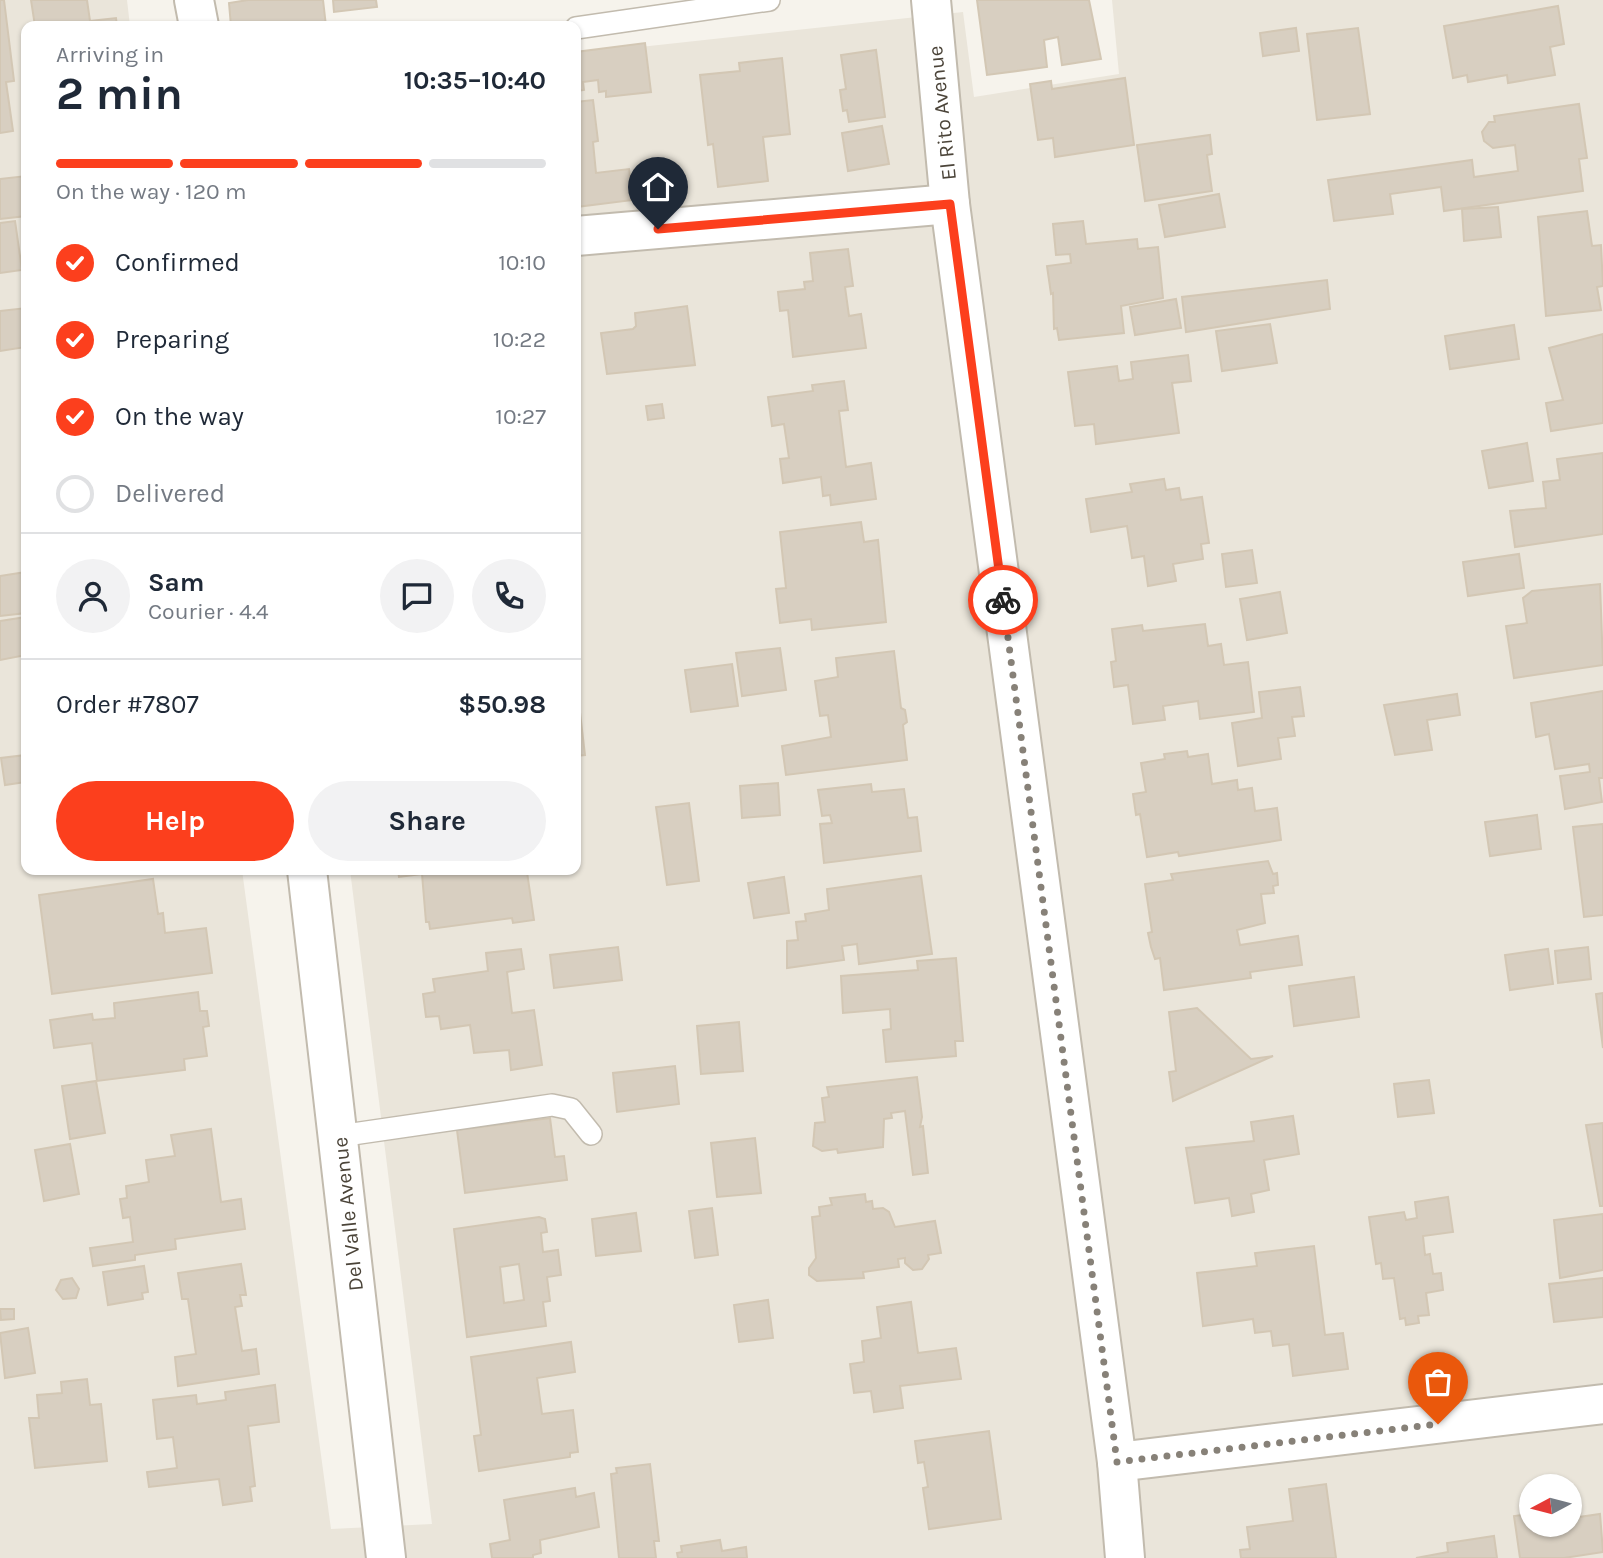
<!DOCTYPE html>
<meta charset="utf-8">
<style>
body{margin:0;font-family:Karla,sans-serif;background:#f2f2f3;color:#1f2937;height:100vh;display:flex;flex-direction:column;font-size:26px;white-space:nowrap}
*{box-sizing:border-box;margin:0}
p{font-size:23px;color:#747a83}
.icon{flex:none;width:38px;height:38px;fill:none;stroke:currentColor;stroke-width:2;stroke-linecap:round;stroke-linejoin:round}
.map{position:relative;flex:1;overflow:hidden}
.sheet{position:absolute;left:21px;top:21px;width:560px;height:854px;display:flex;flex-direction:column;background:#fff;border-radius:14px;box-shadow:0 2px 5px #0004}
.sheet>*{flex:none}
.needle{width:46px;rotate:263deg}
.controls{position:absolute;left:1519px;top:1474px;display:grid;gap:14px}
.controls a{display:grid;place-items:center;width:63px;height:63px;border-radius:50%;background:#fff;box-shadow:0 2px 5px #0004;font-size:35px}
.pin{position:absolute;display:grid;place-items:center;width:60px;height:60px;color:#fff;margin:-72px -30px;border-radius:50% 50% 50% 0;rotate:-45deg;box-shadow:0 0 7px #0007}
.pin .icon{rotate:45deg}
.courier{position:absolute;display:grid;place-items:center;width:70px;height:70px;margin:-35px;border:5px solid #fc3f1d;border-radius:50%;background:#fff;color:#222;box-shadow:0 2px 9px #0007}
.head em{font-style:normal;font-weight:700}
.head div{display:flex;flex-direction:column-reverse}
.head{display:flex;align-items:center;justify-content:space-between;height:119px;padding:0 35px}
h1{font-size:46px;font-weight:700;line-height:52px}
.bar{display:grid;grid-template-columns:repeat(4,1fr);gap:10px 7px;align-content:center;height:84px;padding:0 35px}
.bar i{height:9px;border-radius:5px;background:#e0e1e3}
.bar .current{background:#fc3f1d}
.bar p{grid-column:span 4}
.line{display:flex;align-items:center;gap:18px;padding:0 35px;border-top:2px solid #e0e1e3}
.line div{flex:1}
.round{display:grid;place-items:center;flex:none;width:74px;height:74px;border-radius:37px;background:#f2f2f3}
ol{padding:0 35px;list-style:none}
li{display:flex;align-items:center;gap:21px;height:77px}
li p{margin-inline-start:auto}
li .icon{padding:7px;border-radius:50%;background:#fc3f1d;color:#fff;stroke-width:4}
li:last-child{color:#747a83}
li i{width:38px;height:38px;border:4px solid #e0e1e3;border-radius:50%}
.button{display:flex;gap:14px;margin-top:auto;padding:14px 35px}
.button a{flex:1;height:80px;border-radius:42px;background:#fc3f1d;color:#fff;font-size:28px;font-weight:700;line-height:80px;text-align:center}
.button a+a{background:#f2f2f3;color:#1f2937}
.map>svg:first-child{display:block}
</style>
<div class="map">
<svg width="1603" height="1558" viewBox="0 0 1603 1558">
<rect width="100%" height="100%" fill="#f6f3ec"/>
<path fill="#eae5da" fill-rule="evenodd" d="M 0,0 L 127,0 L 130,26 L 26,26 L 26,870 L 242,870 L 331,1529 L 432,1524 L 350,870 L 576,870 L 576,54 L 963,12 L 974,97 L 1119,74 L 1112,0 L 1603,0 L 1603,1558 L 0,1558 ZM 1531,1486 L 1570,1486 L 1570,1524 L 1531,1524 Z"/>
<g fill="#d8cfc1" stroke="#d3c7b4" stroke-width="2" fill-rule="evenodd">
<path d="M 0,0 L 4,0 L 14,81 L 6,82 L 13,131 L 0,133 Z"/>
<path d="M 31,0 L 87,0 L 90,21 L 116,18 L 117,26 L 35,26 Z"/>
<path d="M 248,0 L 323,0 L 326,26 L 231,26 L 229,3 Z"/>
<path d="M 333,0 L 376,0 L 377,7 L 334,12 Z"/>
<path d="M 977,0 L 1089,0 L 1101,59 L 1062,65 L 1058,37 L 1044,40 L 1047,67 L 987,75 Z"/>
<path d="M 1558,6 L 1564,44 L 1550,47 L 1555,75 L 1508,83 L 1507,75 L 1468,82 L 1467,75 L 1453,78 L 1444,26 Z"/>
<path d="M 1296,28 L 1299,51 L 1263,56 L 1260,33 Z"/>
<path d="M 1358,28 L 1370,114 L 1317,120 L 1307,34 Z"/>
<path d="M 645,43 L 651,92 L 606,97 L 606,91 L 599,92 L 598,80 L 583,82 L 584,90 L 576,91 L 576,52 Z"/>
<path d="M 876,50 L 885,117 L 849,122 L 847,110 L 843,111 L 840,90 L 846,89 L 841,55 Z"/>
<path d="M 782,58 L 790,134 L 763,137 L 768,181 L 718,187 L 713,144 L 708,145 L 700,75 L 740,71 L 739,63 Z"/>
<path d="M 1125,78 L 1134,145 L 1055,157 L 1053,138 L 1038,140 L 1030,84 L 1051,81 L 1052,89 Z"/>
<path d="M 593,100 L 598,141 L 593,142 L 596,173 L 629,169 L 633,200 L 576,207 L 576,102 Z"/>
<path d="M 1579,104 L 1587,158 L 1579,159 L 1583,191 L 1444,211 L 1441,187 L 1390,194 L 1393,214 L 1334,221 L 1328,180 L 1472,160 L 1474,177 L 1518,171 L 1515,145 L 1493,148 L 1484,141 L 1482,132 L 1489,122 L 1495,122 L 1494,116 Z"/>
<path d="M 882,126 L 889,164 L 848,171 L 842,133 Z"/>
<path d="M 1210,135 L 1212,154 L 1207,155 L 1212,191 L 1145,201 L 1137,145 Z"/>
<path d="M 26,176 L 26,216 L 0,219 L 0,179 Z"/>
<path d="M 1219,194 L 1225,227 L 1165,237 L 1159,205 Z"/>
<path d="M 1498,207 L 1501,237 L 1464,241 L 1462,209 Z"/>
<path d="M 1587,211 L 1592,246 L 1601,245 L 1603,286 L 1597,287 L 1601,310 L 1546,316 L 1538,217 Z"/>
<path d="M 15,221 L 22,270 L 0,273 L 0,223 Z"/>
<path d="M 1083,221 L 1086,244 L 1137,239 L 1138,249 L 1158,247 L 1163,298 L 1121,306 L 1124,333 L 1059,340 L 1057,328 L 1054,329 L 1053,293 L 1051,294 L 1047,266 L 1071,263 L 1070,254 L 1056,255 L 1053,224 Z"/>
<path d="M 848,249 L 853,286 L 845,287 L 849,316 L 861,314 L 866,348 L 793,357 L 788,310 L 780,311 L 778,292 L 805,289 L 804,282 L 813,281 L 810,253 Z"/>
<path d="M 1327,280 L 1330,309 L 1186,332 L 1182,297 Z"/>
<path d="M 1176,299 L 1181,328 L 1135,335 L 1130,307 Z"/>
<path d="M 687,306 L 695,365 L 607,374 L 601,333 L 633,329 L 636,326 L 635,313 Z"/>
<path d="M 26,308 L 26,347 L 0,351 L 0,311 Z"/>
<path d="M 1270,324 L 1277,363 L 1222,371 L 1216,331 Z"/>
<path d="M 1514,325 L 1519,359 L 1450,369 L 1445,336 Z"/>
<path d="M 1603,334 L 1603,423 L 1551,431 L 1546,403 L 1563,400 L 1549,348 Z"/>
<path d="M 1188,355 L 1191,381 L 1172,383 L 1179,433 L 1096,444 L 1094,424 L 1075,426 L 1068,372 L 1117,366 L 1119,381 L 1133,379 L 1131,362 Z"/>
<path d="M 844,381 L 848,410 L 839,411 L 846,467 L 871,463 L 876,499 L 831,505 L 830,495 L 823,496 L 821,477 L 783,483 L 780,459 L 789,458 L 784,424 L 772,426 L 768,397 L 813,391 L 812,385 Z"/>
<path d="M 662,404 L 664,418 L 648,420 L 646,406 Z"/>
<path d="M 1527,443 L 1533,481 L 1489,488 L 1482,451 Z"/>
<path d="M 1603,453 L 1603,534 L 1515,547 L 1510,511 L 1546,508 L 1543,482 L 1560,480 L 1557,459 Z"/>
<path d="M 1164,479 L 1166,490 L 1179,488 L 1181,500 L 1202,497 L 1209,543 L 1201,544 L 1203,559 L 1173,564 L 1176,581 L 1148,586 L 1144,556 L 1132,558 L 1127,526 L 1091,532 L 1086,499 L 1132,492 L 1130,484 Z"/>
<path d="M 861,522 L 864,542 L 878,540 L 886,622 L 812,630 L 811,619 L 780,623 L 776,589 L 786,588 L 780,532 Z"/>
<path d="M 1252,550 L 1257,583 L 1226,587 L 1222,554 Z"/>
<path d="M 1519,554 L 1524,588 L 1468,596 L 1463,562 Z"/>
<path d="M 26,572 L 26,613 L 0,616 L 0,576 Z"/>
<path d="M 1600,584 L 1603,665 L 1514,678 L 1506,626 L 1527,623 L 1523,598 L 1532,591 Z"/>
<path d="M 1280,592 L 1287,633 L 1247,640 L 1240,599 Z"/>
<path d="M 26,617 L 26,655 L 0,660 L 0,621 Z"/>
<path d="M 1205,624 L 1208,646 L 1221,644 L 1224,665 L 1248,662 L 1254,712 L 1200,719 L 1198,701 L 1163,706 L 1165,720 L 1133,724 L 1128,685 L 1114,687 L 1111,662 L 1116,661 L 1112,629 L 1142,625 L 1143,631 Z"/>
<path d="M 780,648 L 786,690 L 742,696 L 736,653 Z"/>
<path d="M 894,651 L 901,708 L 905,710 L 907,722 L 903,725 L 907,760 L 786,775 L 782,746 L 831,737 L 828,715 L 820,716 L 815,681 L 838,677 L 836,658 Z"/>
<path d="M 732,664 L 738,706 L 691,712 L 685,670 Z"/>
<path d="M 576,678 L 585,755 L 576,756 Z"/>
<path d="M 1300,687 L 1304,716 L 1292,717 L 1295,736 L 1278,738 L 1281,759 L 1238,766 L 1232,723 L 1262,718 L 1259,692 Z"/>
<path d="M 1603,691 L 1603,778 L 1599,778 L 1602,802 L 1565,809 L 1560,776 L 1590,772 L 1589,764 L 1555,769 L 1549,734 L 1536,737 L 1531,703 Z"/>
<path d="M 1457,694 L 1460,715 L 1427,720 L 1432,750 L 1395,755 L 1384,705 Z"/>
<path d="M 1187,751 L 1188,757 L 1208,754 L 1212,784 L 1237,780 L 1238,790 L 1252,788 L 1255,811 L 1277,808 L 1281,840 L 1179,856 L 1178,852 L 1147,857 L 1140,814 L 1136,815 L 1133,794 L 1146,792 L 1141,763 L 1165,759 L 1164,754 Z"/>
<path d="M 26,755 L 26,782 L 5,785 L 1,758 Z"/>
<path d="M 778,783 L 780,815 L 742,818 L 740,786 Z"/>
<path d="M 871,784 L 872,792 L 904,789 L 908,818 L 917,817 L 921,851 L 824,863 L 820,824 L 832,823 L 830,815 L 822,816 L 818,790 Z"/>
<path d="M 689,803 L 699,881 L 667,885 L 656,807 Z"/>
<path d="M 1537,815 L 1541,849 L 1490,856 L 1485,822 Z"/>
<path d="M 1603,824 L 1603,915 L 1584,917 L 1573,827 Z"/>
<path d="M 1268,861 L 1273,874 L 1277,873 L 1278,885 L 1273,886 L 1274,893 L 1261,894 L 1265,923 L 1237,930 L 1240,945 L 1298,936 L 1302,965 L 1250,972 L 1251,978 L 1164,990 L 1160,958 L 1155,959 L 1151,947 L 1148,933 L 1152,932 L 1145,884 L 1173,880 L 1171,874 Z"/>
<path d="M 398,870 L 506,870 L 507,874 L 527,872 L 534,920 L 513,923 L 512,918 L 430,929 L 429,922 L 426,922 L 422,874 L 399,877 Z"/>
<path d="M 921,876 L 932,954 L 859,964 L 857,944 L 842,946 L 844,960 L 787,968 L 787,941 L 798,940 L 796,922 L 806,921 L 805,914 L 829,910 L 827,889 Z"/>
<path d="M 784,877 L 789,913 L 754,918 L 748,883 Z"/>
<path d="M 153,879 L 158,914 L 163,913 L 165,933 L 206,928 L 212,973 L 52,994 L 39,895 Z"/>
<path d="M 618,947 L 622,980 L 554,988 L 550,955 Z"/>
<path d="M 1588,947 L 1591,979 L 1558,983 L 1555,951 Z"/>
<path d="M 521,949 L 524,969 L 507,972 L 512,1013 L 534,1010 L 542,1065 L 511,1070 L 509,1050 L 474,1053 L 470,1025 L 441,1029 L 439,1016 L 426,1017 L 423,994 L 435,992 L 433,979 L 488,971 L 486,953 Z"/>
<path d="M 1548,949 L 1553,984 L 1510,990 L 1505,955 Z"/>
<path d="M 956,958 L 963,1041 L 955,1041 L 956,1056 L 886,1062 L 883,1030 L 891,1029 L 890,1009 L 843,1013 L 841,976 L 918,970 L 917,961 Z"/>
<path d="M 1354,977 L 1359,1017 L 1294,1026 L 1289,986 Z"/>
<path d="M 198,992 L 200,1011 L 207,1011 L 209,1026 L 203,1027 L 207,1056 L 184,1059 L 185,1070 L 97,1081 L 92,1043 L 54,1048 L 50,1020 L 92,1014 L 93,1020 L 115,1018 L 114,1003 Z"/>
<path d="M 1603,993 L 1603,1048 L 1596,994 Z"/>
<path d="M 1197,1008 L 1251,1059 L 1273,1056 L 1173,1101 L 1169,1072 L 1176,1071 L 1169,1012 Z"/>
<path d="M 739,1022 L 743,1071 L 701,1074 L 697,1026 Z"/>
<path d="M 675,1066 L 679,1104 L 617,1112 L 613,1073 Z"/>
<path d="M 917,1077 L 922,1117 L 920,1127 L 923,1126 L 928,1173 L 913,1175 L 905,1111 L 891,1113 L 892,1118 L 884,1119 L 883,1147 L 838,1153 L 837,1149 L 822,1151 L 813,1146 L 815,1123 L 825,1122 L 822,1098 L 829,1097 L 827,1087 Z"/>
<path d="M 1429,1080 L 1434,1113 L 1398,1117 L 1394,1084 Z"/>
<path d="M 96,1081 L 105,1133 L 70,1139 L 62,1086 Z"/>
<path d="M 1293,1116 L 1299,1154 L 1264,1160 L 1269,1190 L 1251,1194 L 1254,1212 L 1232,1216 L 1229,1198 L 1195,1203 L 1186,1148 L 1254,1141 L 1251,1122 Z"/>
<path d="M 550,1118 L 555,1157 L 564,1156 L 567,1180 L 465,1193 L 457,1130 Z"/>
<path d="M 1603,1123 L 1603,1206 L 1600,1206 L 1586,1125 Z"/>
<path d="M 211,1129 L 221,1202 L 241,1199 L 245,1229 L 175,1239 L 176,1249 L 135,1255 L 135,1260 L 93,1266 L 90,1248 L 133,1242 L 130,1217 L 123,1218 L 120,1199 L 127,1198 L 126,1186 L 149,1182 L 146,1160 L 175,1156 L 171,1135 Z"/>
<path d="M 755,1138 L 761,1193 L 717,1197 L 711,1143 Z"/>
<path d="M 70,1144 L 79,1194 L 44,1201 L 35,1150 Z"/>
<path d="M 865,1194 L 866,1202 L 872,1201 L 873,1209 L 883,1208 L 889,1212 L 895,1227 L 935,1221 L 941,1253 L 928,1255 L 929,1259 L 922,1269 L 913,1270 L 905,1263 L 905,1258 L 898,1259 L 899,1267 L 863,1272 L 864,1278 L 817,1281 L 809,1275 L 809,1268 L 816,1258 L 812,1217 L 820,1216 L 819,1207 L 832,1205 L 830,1198 Z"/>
<path d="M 1448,1197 L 1453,1232 L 1423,1236 L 1425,1255 L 1430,1254 L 1433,1274 L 1441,1273 L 1443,1290 L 1426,1293 L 1429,1315 L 1418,1316 L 1419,1323 L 1406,1325 L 1405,1318 L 1400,1319 L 1394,1278 L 1383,1279 L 1381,1263 L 1376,1264 L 1369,1217 L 1404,1212 L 1406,1220 L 1417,1218 L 1415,1202 Z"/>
<path d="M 712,1208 L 718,1255 L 695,1258 L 689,1211 Z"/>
<path d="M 636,1213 L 641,1251 L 596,1256 L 592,1219 Z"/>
<path d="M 1603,1214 L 1603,1270 L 1560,1278 L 1554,1220 Z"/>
<path d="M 539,1217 L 545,1219 L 547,1232 L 541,1233 L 543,1252 L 558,1250 L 561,1275 L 547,1277 L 550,1301 L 543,1302 L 546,1326 L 467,1337 L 454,1229 ZM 519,1264 L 524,1300 L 504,1303 L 500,1267 Z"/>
<path d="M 1314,1246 L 1325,1335 L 1343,1333 L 1348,1369 L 1293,1376 L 1289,1344 L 1273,1346 L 1271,1331 L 1255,1333 L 1253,1319 L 1203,1326 L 1197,1273 L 1257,1266 L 1255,1253 Z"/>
<path d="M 241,1264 L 246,1295 L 240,1295 L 242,1306 L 235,1307 L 242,1351 L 256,1349 L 259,1374 L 178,1386 L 175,1357 L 196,1354 L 188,1299 L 182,1299 L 178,1273 Z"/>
<path d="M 144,1266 L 148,1292 L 142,1293 L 143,1299 L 108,1305 L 103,1272 Z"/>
<path d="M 72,1278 L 79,1289 L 76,1298 L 63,1299 L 56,1290 L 61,1280 Z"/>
<path d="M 1603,1278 L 1603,1317 L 1554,1322 L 1549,1284 Z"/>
<path d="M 768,1300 L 773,1338 L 739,1342 L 734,1305 Z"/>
<path d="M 911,1302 L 918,1353 L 956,1348 L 961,1379 L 900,1386 L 903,1408 L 874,1412 L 871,1391 L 854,1393 L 850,1364 L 864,1362 L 862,1341 L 881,1338 L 877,1307 Z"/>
<path d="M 0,1309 L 14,1309 L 14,1319 L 1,1320 Z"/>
<path d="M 28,1328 L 35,1373 L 5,1378 L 0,1333 Z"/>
<path d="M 571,1342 L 575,1372 L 537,1378 L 542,1414 L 573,1410 L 578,1452 L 570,1453 L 570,1457 L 479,1471 L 474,1436 L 481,1435 L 471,1357 Z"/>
<path d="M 87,1379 L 90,1405 L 101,1404 L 107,1461 L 35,1468 L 29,1418 L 39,1418 L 37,1395 L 62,1393 L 61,1382 Z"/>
<path d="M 275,1385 L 279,1422 L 248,1426 L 255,1486 L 250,1487 L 252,1501 L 223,1505 L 219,1479 L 149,1487 L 147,1472 L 177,1468 L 173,1437 L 157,1439 L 153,1400 L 196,1395 L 197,1404 L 226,1400 L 225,1392 Z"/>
<path d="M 989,1431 L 1001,1519 L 929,1529 L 923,1488 L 928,1487 L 924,1462 L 918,1463 L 915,1441 Z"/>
<path d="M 650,1464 L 659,1541 L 654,1541 L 656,1558 L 619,1558 L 611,1474 L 617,1473 L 616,1468 Z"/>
<path d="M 1326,1484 L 1336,1558 L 1241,1558 L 1240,1550 L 1250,1549 L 1247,1527 L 1293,1521 L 1289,1489 Z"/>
<path d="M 575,1488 L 576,1497 L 594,1493 L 599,1527 L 540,1540 L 541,1553 L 533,1555 L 533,1558 L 492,1558 L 490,1544 L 510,1540 L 504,1500 Z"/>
<path d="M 1577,1500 L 1579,1517 L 1600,1514 L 1603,1552 L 1564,1558 L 1520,1558 L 1514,1516 L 1531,1514 L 1531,1524 L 1570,1524 L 1570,1501 Z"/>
<path d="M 1494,1536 L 1497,1558 L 1416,1558 L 1448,1552 L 1447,1543 Z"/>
<path d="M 720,1540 L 722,1551 L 746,1547 L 747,1558 L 678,1558 L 677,1553 L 682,1552 L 681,1546 Z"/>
</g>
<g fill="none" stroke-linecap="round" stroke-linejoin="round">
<g stroke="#c2bbae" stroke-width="24">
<g id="service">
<path d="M 576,28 L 769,0"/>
<path d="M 339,1136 L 552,1105 L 571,1109 L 591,1134"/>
</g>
</g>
<g stroke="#c2bbae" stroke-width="42">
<g id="minor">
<path d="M 194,0 L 199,26"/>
<path d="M 931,0 L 950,204 L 1117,1462 L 1125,1558"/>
<path d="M 576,236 L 950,204"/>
<path d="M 307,870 L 386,1558"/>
<path d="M 1117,1462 L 1603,1404"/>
</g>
</g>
<use href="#service" stroke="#fff" stroke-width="21"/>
<use href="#minor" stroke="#fff" stroke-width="38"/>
</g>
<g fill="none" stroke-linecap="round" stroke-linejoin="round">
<path stroke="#878178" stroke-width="7" stroke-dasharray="0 12.6" d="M 1003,600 L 1117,1462 L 1438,1424"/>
<path stroke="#fc3f1d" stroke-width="9" d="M 658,229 L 950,204 L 1003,600"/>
</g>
<g text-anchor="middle" stroke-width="5" stroke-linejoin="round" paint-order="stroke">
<g font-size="21" fill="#4b4439" stroke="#fff">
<text transform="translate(942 113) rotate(-96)" y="7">El Rito Avenue</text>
<text transform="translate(348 1214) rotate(-96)" y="7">Del Valle Avenue</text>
</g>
</g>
</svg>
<div class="controls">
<a><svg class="needle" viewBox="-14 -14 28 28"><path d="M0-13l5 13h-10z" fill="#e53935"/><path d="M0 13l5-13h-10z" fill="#747a83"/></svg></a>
</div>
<div class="pin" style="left:1438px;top:1424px;background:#ea580c"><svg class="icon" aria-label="bag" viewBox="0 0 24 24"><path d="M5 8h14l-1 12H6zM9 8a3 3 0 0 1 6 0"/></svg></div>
<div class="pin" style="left:658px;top:229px;background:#1f2937"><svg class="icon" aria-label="home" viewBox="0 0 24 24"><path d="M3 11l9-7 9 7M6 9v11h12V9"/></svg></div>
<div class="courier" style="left:1003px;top:600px"><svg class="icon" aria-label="bike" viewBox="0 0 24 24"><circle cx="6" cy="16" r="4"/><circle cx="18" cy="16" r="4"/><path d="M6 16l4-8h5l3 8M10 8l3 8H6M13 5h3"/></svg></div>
<section class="sheet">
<div class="head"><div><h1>2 min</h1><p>Arriving in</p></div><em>10:35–10:40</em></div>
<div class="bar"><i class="current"></i><i class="current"></i><i class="current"></i><i></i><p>On the way · 120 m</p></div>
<ol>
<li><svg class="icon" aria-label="check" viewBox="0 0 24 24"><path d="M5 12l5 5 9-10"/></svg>Confirmed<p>10:10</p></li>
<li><svg class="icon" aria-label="check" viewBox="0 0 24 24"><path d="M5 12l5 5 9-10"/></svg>Preparing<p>10:22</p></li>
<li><svg class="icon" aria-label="check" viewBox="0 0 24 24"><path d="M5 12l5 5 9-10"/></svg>On the way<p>10:27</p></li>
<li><i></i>Delivered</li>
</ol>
<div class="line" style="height:126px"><a class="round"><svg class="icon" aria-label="person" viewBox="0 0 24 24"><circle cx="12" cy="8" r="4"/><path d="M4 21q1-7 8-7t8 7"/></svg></a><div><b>Sam</b><p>Courier · 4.4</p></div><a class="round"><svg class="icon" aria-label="chat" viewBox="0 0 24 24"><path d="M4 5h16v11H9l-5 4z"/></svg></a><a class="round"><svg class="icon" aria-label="phone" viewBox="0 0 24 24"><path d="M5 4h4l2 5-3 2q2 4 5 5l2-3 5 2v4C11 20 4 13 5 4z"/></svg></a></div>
<div class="line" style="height:91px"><div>Order #7807</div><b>$50.98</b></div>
<div class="button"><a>Help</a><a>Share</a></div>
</section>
</div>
